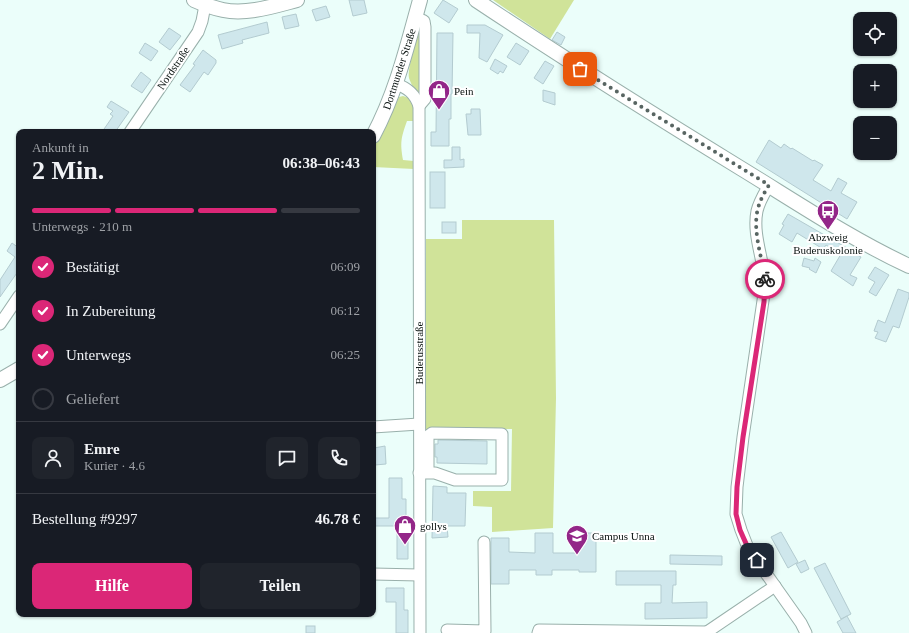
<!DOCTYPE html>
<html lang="de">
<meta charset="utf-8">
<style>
body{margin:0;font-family:"Times New Roman",serif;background:#20242c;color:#f1f3f6;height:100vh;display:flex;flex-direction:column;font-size:15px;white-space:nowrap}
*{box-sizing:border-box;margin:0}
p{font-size:13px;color:#9ea1a6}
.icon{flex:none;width:22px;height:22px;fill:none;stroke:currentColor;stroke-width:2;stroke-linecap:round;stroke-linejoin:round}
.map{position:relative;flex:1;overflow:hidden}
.details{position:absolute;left:16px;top:129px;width:360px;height:488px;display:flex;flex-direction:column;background:#171b24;border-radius:8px;box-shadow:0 1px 3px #0004}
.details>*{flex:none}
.controls{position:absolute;left:853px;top:12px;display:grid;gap:8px}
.controls a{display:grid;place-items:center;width:44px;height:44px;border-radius:8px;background:#171b24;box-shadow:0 1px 3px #0004;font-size:20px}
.pin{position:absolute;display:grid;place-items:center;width:34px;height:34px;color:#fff;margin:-17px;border-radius:8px;box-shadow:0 2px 6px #0006}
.courier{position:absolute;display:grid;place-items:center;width:40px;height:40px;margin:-20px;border:3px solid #db2777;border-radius:50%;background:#fff;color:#222;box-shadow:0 1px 5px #0007}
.headline em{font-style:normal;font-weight:600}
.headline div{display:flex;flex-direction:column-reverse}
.headline{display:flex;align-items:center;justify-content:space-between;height:68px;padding:0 16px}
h1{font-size:26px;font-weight:600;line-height:30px}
.bar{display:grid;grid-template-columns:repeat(4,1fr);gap:6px 4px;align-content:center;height:48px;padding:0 16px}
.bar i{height:5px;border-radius:3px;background:#363941}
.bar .current{background:#db2777}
.bar p{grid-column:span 4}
.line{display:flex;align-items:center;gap:10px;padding:0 16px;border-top:1px solid #363941}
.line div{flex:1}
.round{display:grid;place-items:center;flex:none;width:42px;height:42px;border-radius:8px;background:#20242c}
ol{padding:0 16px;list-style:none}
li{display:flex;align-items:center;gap:12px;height:44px}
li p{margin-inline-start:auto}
li .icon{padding:4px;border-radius:50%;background:#db2777;color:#fff;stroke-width:4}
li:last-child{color:#9ea1a6}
li i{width:22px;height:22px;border:2px solid #363941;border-radius:50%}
.button{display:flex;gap:8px;margin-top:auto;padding:8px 16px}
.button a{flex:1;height:46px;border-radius:8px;background:#db2777;color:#fff;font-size:16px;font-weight:600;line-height:46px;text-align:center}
.button a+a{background:#20242c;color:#f1f3f6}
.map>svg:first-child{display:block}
</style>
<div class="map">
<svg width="909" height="633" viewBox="0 0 909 633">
<rect width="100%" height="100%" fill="#ebfefa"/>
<g fill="#d0e399">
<path d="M 493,0 L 574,0 L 550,39 Z"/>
<path d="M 420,29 L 421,96 C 416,91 411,85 409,78 C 407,67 417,41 420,29 Z"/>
<path d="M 403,96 L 409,98 L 414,104 L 415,121 L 407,121 C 401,138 400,142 403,160 L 414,161 L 414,169 L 373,167 L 373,147 L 384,129 L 399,97 Z"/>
<path d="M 462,220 L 554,220 L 556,398 L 553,528 L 492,532 L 492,507 L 473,506 L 473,491 L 511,491 L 512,429 L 426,430 L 426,239 L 462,239 Z"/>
</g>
<g fill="#cfe7ec" stroke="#b3cbd0">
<path d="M 349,0 L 364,0 L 367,13 L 353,16 Z"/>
<path d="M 443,0 L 458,9 L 449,23 L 434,13 Z"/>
<path d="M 326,6 L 330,17 L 316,21 L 312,10 Z"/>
<path d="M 296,14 L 299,26 L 285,29 L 282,17 Z"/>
<path d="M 267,22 L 269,33 L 242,40 L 243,43 L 222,49 L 218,35 Z"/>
<path d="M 467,25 L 485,25 L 503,35 L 487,62 L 479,58 L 480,33 L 467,33 Z"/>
<path d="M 169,28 L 181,36 L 170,50 L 159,42 Z"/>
<path d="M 557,32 L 565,37 L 561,45 L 552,40 Z"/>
<path d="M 437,33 L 453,33 L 452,94 L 451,94 L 451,119 L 449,119 L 449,146 L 431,146 L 431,132 L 436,132 Z"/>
<path d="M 145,43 L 158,51 L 151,61 L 139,53 Z"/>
<path d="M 516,43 L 529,51 L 520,65 L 507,57 Z"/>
<path d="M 203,50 L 216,60 L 216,63 L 208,75 L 204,72 L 190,92 L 180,85 L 195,65 L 193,64 Z"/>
<path d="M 495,59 L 507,66 L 503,73 L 500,71 L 498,74 L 490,69 Z"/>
<path d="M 545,61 L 554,66 L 543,84 L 534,78 Z"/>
<path d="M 141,72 L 151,80 L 142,93 L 131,86 Z"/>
<path d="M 543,90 L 555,93 L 555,105 L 543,101 Z"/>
<path d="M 111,101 L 129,112 L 115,132 L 102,132 L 113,116 L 110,114 L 113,111 L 107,107 Z"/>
<path d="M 471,109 L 480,109 L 481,135 L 468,135 L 466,114 L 471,114 Z"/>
<path d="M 769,140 L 781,148 L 784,144 L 791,149 L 792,148 L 813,161 L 814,160 L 823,165 L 813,180 L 831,191 L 838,178 L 847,183 L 841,193 L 857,202 L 847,219 L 756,162 Z"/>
<path d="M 452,147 L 460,147 L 460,160 L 464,159 L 464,167 L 444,168 L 444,160 L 452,160 Z"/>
<rect x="430" y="172" width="15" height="36"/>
<path d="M 788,214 L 847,248 L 846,249 L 861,257 L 850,275 L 857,278 L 853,286 L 831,271 L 841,254 L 826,245 L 823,249 L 797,233 L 792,242 L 779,234 L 784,225 L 782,224 Z"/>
<rect x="442" y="222" width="14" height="11"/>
<path d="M 12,243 L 19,248 L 19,270 L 0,297 L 0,280 L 15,257 L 7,251 Z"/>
<path d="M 804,258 L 814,261 L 815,258 L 821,262 L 816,273 L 809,269 L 810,268 L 802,266 Z"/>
<path d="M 875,267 L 889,275 L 876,296 L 869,292 L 875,282 L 868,278 Z"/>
<path d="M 898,289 L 909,293 L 909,297 L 899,328 L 893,326 L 886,342 L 875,338 L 878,332 L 874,331 L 878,320 L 885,323 Z"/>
<path d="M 438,440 L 487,441 L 487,464 L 437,463 L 437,457 L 435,457 L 435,444 L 438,444 Z"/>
<path d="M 385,446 L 386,464 L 375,465 L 375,460 L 373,460 L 374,448 Z"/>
<path d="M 389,478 L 402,478 L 402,499 L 406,499 L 406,534 L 408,534 L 408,559 L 397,559 L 397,526 L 373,526 L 373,518 L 389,518 Z"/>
<path d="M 433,486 L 447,487 L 447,493 L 466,493 L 465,526 L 447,526 L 448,537 L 432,538 Z"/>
<path d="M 781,532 L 798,562 L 788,568 L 771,537 Z"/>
<path d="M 535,533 L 553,533 L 553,553 L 578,553 L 578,533 L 596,533 L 596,572 L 579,572 L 579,570 L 552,570 L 552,575 L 536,575 L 536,570 L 509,570 L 509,584 L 491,584 L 491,538 L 509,538 L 509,552 L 535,553 Z"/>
<path d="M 670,555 L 722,556 L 722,565 L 670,564 Z"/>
<path d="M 805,560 L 809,569 L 801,573 L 796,564 Z"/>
<path d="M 825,563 L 851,614 L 841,619 L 814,568 Z"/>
<path d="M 616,571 L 676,571 L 676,585 L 673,585 L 672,603 L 707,602 L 707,618 L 645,619 L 645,603 L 661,603 L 661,585 L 616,585 Z"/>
<path d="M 386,588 L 404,588 L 404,610 L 408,610 L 408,633 L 396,633 L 396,602 L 386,602 Z"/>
<path d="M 847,616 L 856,633 L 843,633 L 837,622 Z"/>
<rect x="306" y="626" width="9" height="7"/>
</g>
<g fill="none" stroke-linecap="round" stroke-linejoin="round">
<g stroke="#99b0ab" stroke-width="13">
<g id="minor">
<path d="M 415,17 L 424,21 L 425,27 L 425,99 L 419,106"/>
<path d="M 396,84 C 408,88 415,94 419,106 L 420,633"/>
<path d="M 130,132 L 198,32 L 202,21 L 206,0"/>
<path d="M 769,185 C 764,194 759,202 757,211 C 752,236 765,262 765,287 L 743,437 L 737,487 L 736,514 L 741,530 L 748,548 L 801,623 L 806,633"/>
<path d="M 0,324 L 19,296"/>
<path d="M 373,427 L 419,424"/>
<path d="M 419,473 L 435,473 L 455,480 L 502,480 L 502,434 L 432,433 L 428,436 L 428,473"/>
<path d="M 373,574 L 419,575"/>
<path d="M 447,630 L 485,631 L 484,542"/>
<path d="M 707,632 L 775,586"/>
<path d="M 538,633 L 539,630 L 707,632"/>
</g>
</g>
<g stroke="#99b0ab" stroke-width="16">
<g id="major">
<path d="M 194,0 C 203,4 213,8 223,10 C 247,15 274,6 297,0"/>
<path d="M 476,0 C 563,58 652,114 742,169 C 796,202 851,239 909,266"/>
<path d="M 373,136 C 396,93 407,47 420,0"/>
<path d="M 0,380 L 19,369"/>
</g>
</g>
<use href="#minor" stroke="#fff" stroke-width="11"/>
<use href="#major" stroke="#fff" stroke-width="14"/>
</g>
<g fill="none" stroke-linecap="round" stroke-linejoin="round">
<path stroke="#586562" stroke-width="4" stroke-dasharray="0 7.2" d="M 580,69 L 769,185 C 765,192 761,198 759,205 C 751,228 762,256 765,279"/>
<path stroke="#db2777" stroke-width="5" d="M 757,560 L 748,548 L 740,530 L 736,514 L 737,487 L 743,437 L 764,302 L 765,279"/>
</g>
<defs>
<g id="shop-pin" transform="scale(1.15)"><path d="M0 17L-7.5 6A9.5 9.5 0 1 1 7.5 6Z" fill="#932688" stroke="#fff"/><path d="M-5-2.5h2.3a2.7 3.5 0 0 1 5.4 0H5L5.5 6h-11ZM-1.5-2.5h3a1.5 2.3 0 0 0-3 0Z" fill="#fff"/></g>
<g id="bus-pin" transform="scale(1.15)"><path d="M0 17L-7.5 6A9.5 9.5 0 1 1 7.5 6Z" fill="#932688" stroke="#fff"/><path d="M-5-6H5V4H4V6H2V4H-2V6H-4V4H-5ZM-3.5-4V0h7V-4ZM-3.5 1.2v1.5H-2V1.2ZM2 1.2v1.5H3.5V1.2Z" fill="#fff"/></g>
<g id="university-pin" transform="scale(1.15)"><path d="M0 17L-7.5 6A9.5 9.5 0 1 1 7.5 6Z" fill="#932688" stroke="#fff"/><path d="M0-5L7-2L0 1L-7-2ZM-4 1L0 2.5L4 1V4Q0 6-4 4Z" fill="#fff"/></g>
</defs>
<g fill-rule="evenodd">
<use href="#shop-pin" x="439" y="91"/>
<use href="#bus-pin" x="828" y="211"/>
<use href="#shop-pin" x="405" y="526"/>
<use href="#university-pin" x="577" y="536"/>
</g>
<g text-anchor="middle" stroke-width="4" stroke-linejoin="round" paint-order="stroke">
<g font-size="11" fill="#091210" stroke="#fff">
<text transform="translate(173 68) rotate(-56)" y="4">Nordstraße</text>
<text transform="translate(399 69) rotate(-72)" y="4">Dortmunder Straße</text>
<text transform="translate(419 353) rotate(-90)" y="4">Buderusstraße</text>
</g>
<g font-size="11" fill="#091210" stroke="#fff" text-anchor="start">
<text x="454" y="95">Pein</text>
<text x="828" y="241" text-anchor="middle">Abzweig<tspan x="828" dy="13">Buderuskolonie</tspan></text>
<text x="420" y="530">gollys</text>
<text x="592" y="540">Campus Unna</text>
</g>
</g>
</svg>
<div class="controls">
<a><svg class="icon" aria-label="locate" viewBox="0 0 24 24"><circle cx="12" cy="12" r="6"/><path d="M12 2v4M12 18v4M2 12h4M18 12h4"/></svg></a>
<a>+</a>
<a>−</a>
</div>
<div class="pin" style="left:580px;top:69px;background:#ea580c"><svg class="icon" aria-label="bag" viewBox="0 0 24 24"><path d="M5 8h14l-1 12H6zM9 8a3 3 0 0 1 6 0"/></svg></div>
<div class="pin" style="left:757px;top:560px;background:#1f2937"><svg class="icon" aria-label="home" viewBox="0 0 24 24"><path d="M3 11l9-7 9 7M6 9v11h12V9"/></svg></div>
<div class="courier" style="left:765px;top:279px"><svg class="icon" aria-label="bike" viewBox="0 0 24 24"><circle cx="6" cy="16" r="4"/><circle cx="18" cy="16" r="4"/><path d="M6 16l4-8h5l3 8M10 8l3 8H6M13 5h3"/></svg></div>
<section class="details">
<div class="headline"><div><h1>2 Min.</h1><p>Ankunft in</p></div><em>06:38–06:43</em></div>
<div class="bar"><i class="current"></i><i class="current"></i><i class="current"></i><i></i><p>Unterwegs · 210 m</p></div>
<ol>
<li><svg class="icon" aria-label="check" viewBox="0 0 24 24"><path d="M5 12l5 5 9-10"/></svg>Bestätigt<p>06:09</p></li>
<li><svg class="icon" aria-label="check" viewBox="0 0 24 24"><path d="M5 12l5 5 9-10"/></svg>In Zubereitung<p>06:12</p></li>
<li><svg class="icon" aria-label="check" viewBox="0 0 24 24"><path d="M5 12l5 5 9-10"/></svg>Unterwegs<p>06:25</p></li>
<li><i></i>Geliefert</li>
</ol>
<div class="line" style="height:72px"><a class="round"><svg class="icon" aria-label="person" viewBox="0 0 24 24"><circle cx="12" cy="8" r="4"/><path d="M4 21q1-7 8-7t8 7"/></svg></a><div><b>Emre</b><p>Kurier · 4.6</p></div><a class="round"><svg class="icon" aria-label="chat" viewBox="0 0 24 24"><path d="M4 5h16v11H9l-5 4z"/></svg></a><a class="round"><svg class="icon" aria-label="phone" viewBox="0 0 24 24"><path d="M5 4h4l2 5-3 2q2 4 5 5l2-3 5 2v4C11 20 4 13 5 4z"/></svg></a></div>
<div class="line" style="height:52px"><div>Bestellung #9297</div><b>46.78 €</b></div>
<div class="button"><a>Hilfe</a><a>Teilen</a></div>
</section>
</div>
